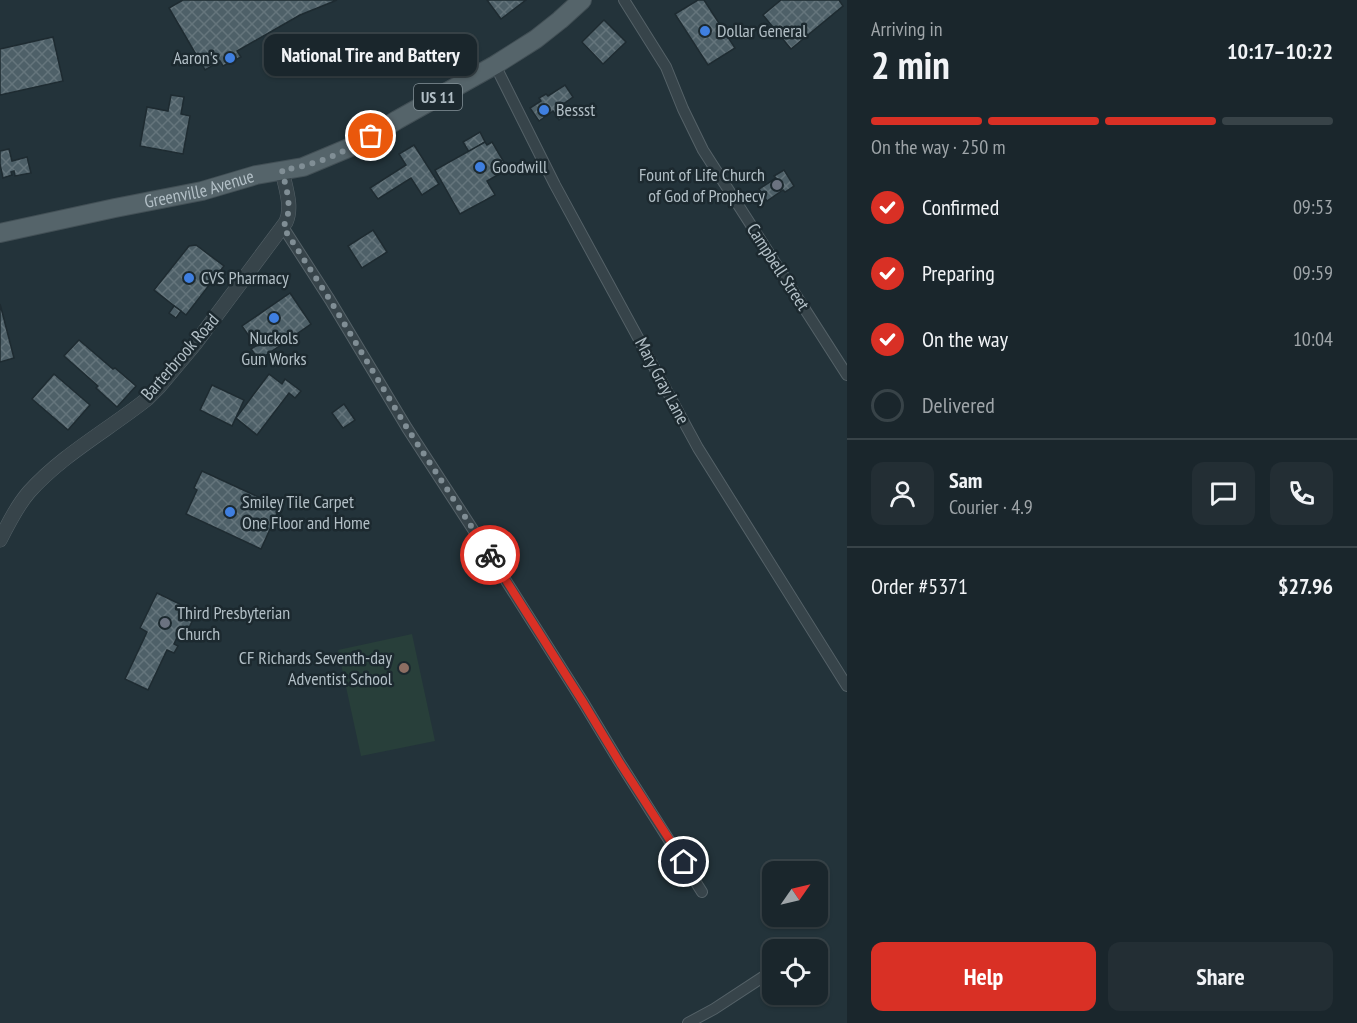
<!DOCTYPE html>
<meta charset="utf-8">
<style>
body{margin:0;font-family:"PT Sans Narrow",sans-serif;background:#232e34;color:#f1f3f6;height:100vh;display:flex;flex-direction:column;font-size:22px;white-space:nowrap}
*{box-sizing:border-box;margin:0}
p{font-size:20px;color:#9fa5a9}
.icon{flex:none;width:33px;height:33px;fill:none;stroke:currentColor;stroke-width:2;stroke-linecap:round;stroke-linejoin:round}
.map{position:relative;flex:1;overflow:hidden}
.panel{display:flex;flex-direction:column;background:#1a262c;width:510px}
.panel>*{flex:none}
.needle{width:39px;rotate:56deg}
.fabs{position:absolute;left:762px;top:861px;display:grid;gap:12px}
.fabs a{display:grid;place-items:center;width:66px;height:66px;border-radius:12px;background:#1a262c;box-shadow:0 2px 4px #0004,0 0 0 2px #384348;font-size:30px}
.pin{position:absolute;display:grid;place-items:center;width:51px;height:51px;color:#fff;margin:-26px;border:3px solid #fff;border-radius:50%;box-shadow:0 2px 6px #0007}
.courier{position:absolute;display:grid;place-items:center;width:60px;height:60px;margin:-30px;border:4px solid #d93025;border-radius:50%;background:#fff;color:#222;box-shadow:0 2px 8px #0007}
.bubble{position:absolute;height:42px;border-radius:12px;background:#1a262c;box-shadow:0 2px 4px #0004,0 0 0 2px #384348;font-size:20px;font-weight:700;line-height:42px;text-align:center}
.summary em{font-style:normal;font-weight:700}
.summary div{display:flex;flex-direction:column-reverse}
.summary{display:flex;align-items:center;justify-content:space-between;height:102px;padding:0 24px}
h1{font-size:39px;font-weight:700;line-height:45px}
.bar{display:grid;grid-template-columns:repeat(4,1fr);gap:9px 6px;align-content:center;height:72px;padding:0 24px}
.bar i{height:8px;border-radius:4px;background:#384348}
.bar .on{background:#d93025}
.bar p{grid-column:span 4}
.line{display:flex;align-items:center;gap:15px;padding:0 24px;border-top:2px solid #384348}
.line div{flex:1}
.round{display:grid;place-items:center;flex:none;width:63px;height:63px;border-radius:12px;background:#232e34}
ol{padding:0 24px;list-style:none}
li{display:flex;align-items:center;gap:18px;height:66px}
li p{margin-inline-start:auto}
li .icon{padding:6px;border-radius:50%;background:#d93025;color:#fff;stroke-width:4}
li:last-child{color:#9fa5a9}
li i{width:33px;height:33px;border:3px solid #384348;border-radius:50%}
.button{display:flex;gap:12px;margin-top:auto;padding:12px 24px}
.button a{flex:1;height:69px;border-radius:12px;background:#d93025;color:#fff;font-size:24px;font-weight:700;line-height:69px;text-align:center}
.button a+a{background:#232e34;color:#f1f3f6}
main{display:flex;flex:1;min-height:0}
.map>svg:first-child{display:block}
</style>
<main>
<div class="map">
<svg width="847" height="1023" viewBox="0 0 847 1023">
<defs>
<pattern id="building-cross-hatch" width="8" height="8" patternUnits="userSpaceOnUse" patternTransform="scale(1.5)"><rect width="8" height="8" fill="#4e6068"/><path d="M0 0l8 8M0 8l8-8" fill="none" stroke="#65757c"/></pattern>
</defs>
<rect width="100%" height="100%" fill="#23333a"/>
<path fill="#283f3a" d="M 412,634 L 435,741 L 361,756 L 338,650 Z"/>
<g fill="url(#building-cross-hatch)" stroke="#1e2b31" stroke-width="1.5">
<path d="M 183,0 L 337,0 L 300,15 L 237,51 L 241,57 L 223,66 L 220,61 L 205,70 L 169,8 Z"/>
<path d="M 487,0 L 526,0 L 501,19 Z"/>
<path d="M 698,0 L 704,0 L 735,48 L 708,65 L 675,14 Z"/>
<path d="M 781,0 L 839,0 L 843,6 L 791,49 L 763,15 Z"/>
<path d="M 604,20 L 626,42 L 603,64 L 582,42 Z"/>
<path d="M 53,37 L 63,81 L 0,95 L 0,49 Z"/>
<path d="M 565,85 L 573,97 L 562,105 L 568,114 L 559,120 L 553,111 L 539,121 L 530,108 L 541,101 L 539,98 L 546,94 L 548,96 Z"/>
<path d="M 171,95 L 184,97 L 181,114 L 190,116 L 183,154 L 140,146 L 147,107 L 168,111 Z"/>
<path d="M 480,132 L 485,142 L 469,152 L 463,142 Z"/>
<path d="M 485,142 L 487,145 L 492,142 L 508,169 L 487,181 L 495,195 L 460,214 L 435,170 Z"/>
<path d="M 414,145 L 439,184 L 422,195 L 411,178 L 378,199 L 370,188 L 406,165 L 399,154 Z"/>
<path d="M 9,149 L 12,161 L 27,157 L 31,173 L 15,176 L 14,171 L 11,172 L 12,175 L 3,178 L 0,164 L 0,151 Z"/>
<path d="M 784,170 L 794,186 L 785,192 L 783,190 L 767,201 L 759,189 L 776,178 L 774,176 Z"/>
<path d="M 373,230 L 387,252 L 362,268 L 348,246 Z"/>
<path d="M 196,245 L 224,266 L 186,315 L 154,290 L 189,246 Z"/>
<path d="M 290,293 L 311,324 L 259,360 L 251,349 L 256,346 L 242,326 Z"/>
<path d="M 0,304 L 14,358 L 0,362 Z"/>
<path d="M 174,306 L 181,311 L 176,318 L 169,313 Z"/>
<path d="M 79,340 L 113,369 L 115,368 L 136,386 L 117,407 L 96,388 L 98,386 L 64,356 Z"/>
<path d="M 54,374 L 90,405 L 68,430 L 32,399 Z"/>
<path d="M 269,374 L 282,384 L 285,379 L 301,391 L 295,398 L 289,393 L 257,435 L 236,418 Z"/>
<path d="M 212,385 L 244,400 L 232,426 L 200,410 Z"/>
<path d="M 344,404 L 355,420 L 343,428 L 332,413 Z"/>
<path d="M 202,471 L 280,507 L 261,549 L 186,514 L 197,490 L 194,488 Z"/>
<path d="M 157,593 L 190,609 L 188,614 L 194,617 L 186,634 L 180,631 L 174,644 L 178,646 L 174,653 L 167,650 L 148,690 L 125,679 L 147,632 L 140,628 Z"/>
</g>
<g fill="none" stroke-linecap="round" stroke-linejoin="round">
<g stroke="#556268" stroke-width="12">
<g id="minor">
<path d="M 624,0 L 666,67 L 683,109 L 703,150 L 847,375"/>
<path d="M 495,65 L 555,185 L 698,448 L 847,686"/>
<path d="M 283,227 L 330,300 L 407,428 L 496,565 L 583,702 L 620,763 L 702,892"/>
<path d="M 803,950 L 803,949"/>
<path d="M 688,1023 L 714,1009 L 772,971"/>
</g>
</g>
<g stroke="#556268" stroke-width="15">
<path id="tertiary" d="M 0,540 C 8,524 17,506 29,492 C 62,455 108,430 147,399 L 159,387 L 195,344 L 286,222 C 293,206 285,187 282,170"/>
</g>
<g stroke="#435056" stroke-width="20">
<g id="primary">
<path id="s1" d="M 0,233 L 115,208 L 202,191 L 256,175 L 303,167 L 327,157 L 358,144 L 397,120 L 495,65 L 536,39 L 560,20 L 582,0"/>
</g>
</g>
<use href="#minor" stroke="#37444a" stroke-width="10"/>
<use href="#tertiary" stroke="#37444a" stroke-width="14"/>
<use href="#primary" stroke="#55646a" stroke-width="18"/>
</g>
<g fill="none" stroke-linecap="round" stroke-linejoin="round">
<path stroke="#808e95" stroke-width="6" stroke-dasharray="0 10.8" d="M 371,136 C 344,153 313,166 282,170 C 286,189 294,209 283,227 L 330,300 L 407,428 L 490,555"/>
<path stroke="#d93025" stroke-width="8" d="M 490,555 L 583,702 L 620,763 L 684,862"/>
</g>
<g fill="#3f7fe0" stroke="#1c292f" stroke-width="2">
<circle cx="705" cy="31" r="6"/>
<circle cx="230" cy="58" r="6"/>
<circle cx="544" cy="110" r="6"/>
<circle cx="480" cy="167" r="6"/>
<circle cx="189" cy="278" r="6"/>
<circle cx="274" cy="318" r="6"/>
<circle cx="230" cy="512" r="6"/>
</g>
<g fill="#6b7280" stroke="#1c292f" stroke-width="2">
<circle cx="777" cy="185" r="6"/>
<circle cx="165" cy="623" r="6"/>
</g>
<circle fill="#8d6e63" stroke="#1c292f" stroke-width="2" cx="404" cy="668" r="6"/>
<g text-anchor="middle" stroke-width="5" stroke-linejoin="round" paint-order="stroke">
<rect fill="#1c292f" stroke="#859299" stroke-width="1.5" x="414" y="84" width="48" height="26" rx="4.5"/>
<g font-size="16" font-weight="bold" fill="#b2bfc6">
<text x="438" y="103">US 11</text>
</g>
<g font-size="18" fill="#b2bfc6" stroke="#1c292f" text-anchor="start">
<text x="717" y="37">Dollar General</text>
<text x="218" y="64" text-anchor="end">Aaron's</text>
<text x="556" y="116">Bessst</text>
<text x="492" y="173">Goodwill</text>
<text x="765" y="181" text-anchor="end">Fount of Life Church<tspan x="765" dy="21">of God of Prophecy</tspan></text>
<text x="201" y="284">CVS Pharmacy</text>
<text x="274" y="344" text-anchor="middle">Nuckols<tspan x="274" dy="21">Gun Works</tspan></text>
<text x="242" y="508">Smiley Tile Carpet<tspan x="242" dy="21">One Floor and Home</tspan></text>
<text x="177" y="619">Third Presbyterian<tspan x="177" dy="21">Church</tspan></text>
<text x="392" y="664" text-anchor="end">CF Richards Seventh-day<tspan x="392" dy="21">Adventist School</tspan></text>
</g>
<g font-size="18" fill="#b2bfc6" stroke="#1c292f">
<text dy="6" stroke="none"><textPath href="#s1" startOffset="204">Greenville Avenue</textPath></text>
<text transform="translate(778 267) rotate(57)" y="6">Campbell Street</text>
<text transform="translate(180 357) rotate(-49)" y="6">Barterbrook Road</text>
<text transform="translate(662 381) rotate(62)" y="6">Mary Gray Lane</text>
</g>
</g>
</svg>
<div class="fabs">
<a><svg class="needle" viewBox="-14 -14 28 28"><path d="M0-13l5 13h-10z" fill="#e53935"/><path d="M0 13l5-13h-10z" fill="#9fa5a9"/></svg></a>
<a><svg class="icon" aria-label="locate" viewBox="0 0 24 24"><circle cx="12" cy="12" r="6"/><path d="M12 2v4M12 18v4M2 12h4M18 12h4"/></svg></a>
</div>
<div class="pin" style="left:371px;top:136px;background:#ea580c"><svg class="icon" aria-label="bag" viewBox="0 0 24 24"><path d="M5 8h14l-1 12H6zM9 8a3 3 0 0 1 6 0"/></svg></div>
<div class="pin" style="left:684px;top:862px;background:#1f2937"><svg class="icon" aria-label="home" viewBox="0 0 24 24"><path d="M3 11l9-7 9 7M6 9v11h12V9"/></svg></div>
<div class="courier" style="left:490px;top:555px"><svg class="icon" aria-label="bike" viewBox="0 0 24 24"><circle cx="6" cy="16" r="4"/><circle cx="18" cy="16" r="4"/><path d="M6 16l4-8h5l3 8M10 8l3 8H6M13 5h3"/></svg></div>
<div class="bubble" style="left:264px;top:34px;width:213px">National Tire and Battery</div>
</div>
<section class="panel">
<div class="summary"><div><h1>2 min</h1><p>Arriving in</p></div><em>10:17–10:22</em></div>
<div class="bar"><i class="on"></i><i class="on"></i><i class="on"></i><i></i><p>On the way · 250 m</p></div>
<ol>
<li><svg class="icon" aria-label="check" viewBox="0 0 24 24"><path d="M5 12l5 5 9-10"/></svg>Confirmed<p>09:53</p></li>
<li><svg class="icon" aria-label="check" viewBox="0 0 24 24"><path d="M5 12l5 5 9-10"/></svg>Preparing<p>09:59</p></li>
<li><svg class="icon" aria-label="check" viewBox="0 0 24 24"><path d="M5 12l5 5 9-10"/></svg>On the way<p>10:04</p></li>
<li><i></i>Delivered</li>
</ol>
<div class="line" style="height:108px"><a class="round"><svg class="icon" aria-label="person" viewBox="0 0 24 24"><circle cx="12" cy="8" r="4"/><path d="M4 21q1-7 8-7t8 7"/></svg></a><div><b>Sam</b><p>Courier · 4.9</p></div><a class="round"><svg class="icon" aria-label="chat" viewBox="0 0 24 24"><path d="M4 5h16v11H9l-5 4z"/></svg></a><a class="round"><svg class="icon" aria-label="phone" viewBox="0 0 24 24"><path d="M5 4h4l2 5-3 2q2 4 5 5l2-3 5 2v4C11 20 4 13 5 4z"/></svg></a></div>
<div class="line" style="height:78px"><div>Order #5371</div><b>$27.96</b></div>
<div class="button"><a>Help</a><a>Share</a></div>
</section>
</main>
